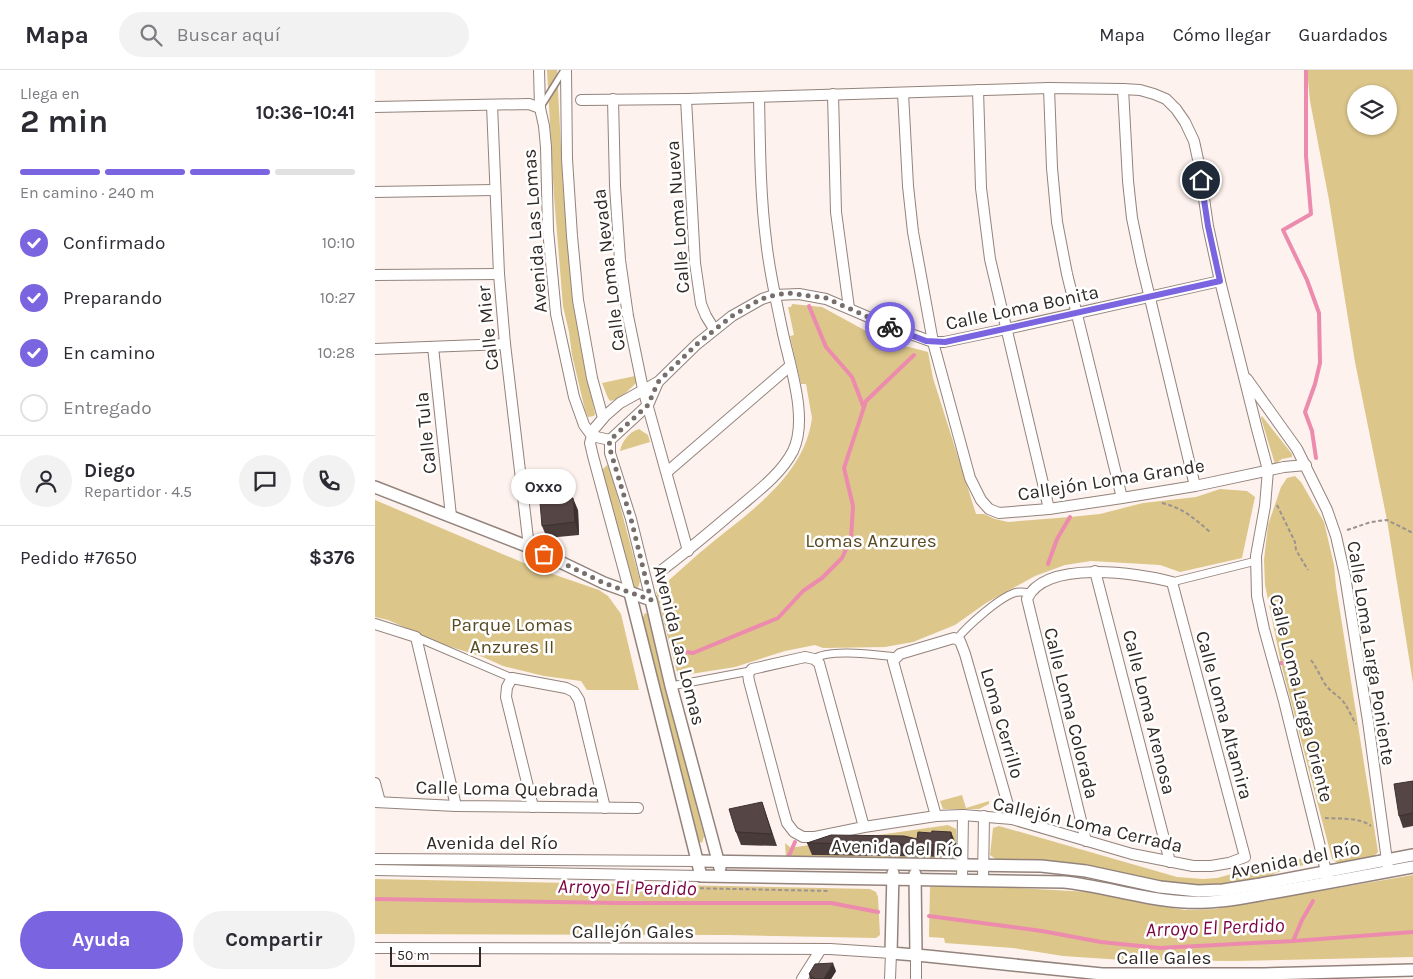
<!DOCTYPE html>
<html lang="es">
<meta charset="utf-8">
<style>
body{margin:0;font-family:Karla,sans-serif;background:#f2f2f3;color:#2b2b33;height:100vh;display:flex;flex-direction:column;font-size:19px;white-space:nowrap}
*{box-sizing:border-box;margin:0}
p{font-size:16px;color:#7c7c81}
.icon{flex:none;width:28px;height:28px;fill:none;stroke:currentColor;stroke-width:2;stroke-linecap:round;stroke-linejoin:round}
.map{position:relative;flex:1;overflow:hidden}
.side{display:flex;flex-direction:column;background:#fff;width:375px}
.side>*{flex:none}
.controls{position:absolute;left:972px;top:15px;display:grid;gap:10px}
.controls a{display:grid;place-items:center;width:50px;height:50px;border-radius:50%;background:#fff;box-shadow:0 1px 4px #0004;font-size:25px}
.scale{position:absolute;left:15px;bottom:12px;width:91px;box-sizing:border-box;padding-left:5px;border:2px solid #302926;border-top:0;font-size:14px;line-height:18px;white-space:nowrap;color:#302926;-webkit-text-stroke:4px #fff;paint-order:stroke}
.pin{position:absolute;display:grid;place-items:center;width:42px;height:42px;color:#fff;margin:-21px;border:2px solid #fff;border-radius:50%;box-shadow:0 1px 5px #0007}
.courier{position:absolute;display:grid;place-items:center;width:50px;height:50px;margin:-25px;border:4px solid #7b64df;border-radius:50%;background:#fff;color:#222;box-shadow:0 1px 6px #0007}
.bubble{position:absolute;height:35px;border-radius:18px;background:#fff;box-shadow:0 1px 4px #0004;font-size:16px;font-weight:700;line-height:35px;text-align:center}
.head em{font-style:normal;font-weight:700}
.head div{display:flex;flex-direction:column-reverse}
.head{display:flex;align-items:center;justify-content:space-between;height:85px;padding:0 20px}
h1{font-size:32px;font-weight:700;line-height:38px}
.bar{display:grid;grid-template-columns:repeat(4,1fr);gap:8px 5px;align-content:center;height:60px;padding:0 20px}
.bar i{height:6px;border-radius:4px;background:#e1e1e2}
.bar .on{background:#7b64df}
.bar p{grid-column:span 4}
.line{display:flex;align-items:center;gap:12px;padding:0 20px;border-top:1px solid #e1e1e2}
.line div{flex:1}
.round{display:grid;place-items:center;flex:none;width:52px;height:52px;border-radius:26px;background:#f2f2f3}
ol{padding:0 20px;list-style:none}
li{display:flex;align-items:center;gap:15px;height:55px}
li p{margin-inline-start:auto}
li .icon{padding:5px;border-radius:50%;background:#7b64df;color:#fff;stroke-width:4}
li:last-child{color:#7c7c81}
li i{width:28px;height:28px;border:2px solid #e1e1e2;border-radius:50%}
.action{display:flex;gap:10px;margin-top:auto;padding:10px 20px}
.action a{flex:1;height:58px;border-radius:30px;background:#7b64df;color:#fff;font-size:20px;font-weight:700;line-height:58px;text-align:center}
.action a+a{background:#f2f2f3;color:#2b2b33}
header{display:flex;align-items:center;gap:30px;box-sizing:border-box;height:70px;padding:0 25px;background:#fff;border-bottom:1px solid #e1e1e2}
header strong{font-size:24px}
nav{display:flex;gap:28px;margin-inline-start:auto;font-size:18px}
.search{width:350px;height:45px;background:#f2f2f3;display:flex;align-items:center;gap:12px;box-sizing:border-box;padding:0 18px;border-radius:28px;color:#7c7c81;font-size:19px}
main{display:flex;flex:1;min-height:0}
.map>svg:first-child{display:block}
</style>
<header>
<strong>Mapa</strong>
<div class="search"><svg class="icon" aria-label="search" viewBox="0 0 24 24"><circle cx="10" cy="10" r="6"/><path d="M15 15l6 6"/></svg>Buscar aquí</div>
<nav><a>Mapa</a><a>Cómo llegar</a><a>Guardados</a></nav>
</header>
<main>
<section class="side">
<div class="head"><div><h1>2 min</h1><p>Llega en</p></div><em>10:36–10:41</em></div>
<div class="bar"><i class="on"></i><i class="on"></i><i class="on"></i><i></i><p>En camino · 240 m</p></div>
<ol>
<li><svg class="icon" aria-label="check" viewBox="0 0 24 24"><path d="M5 12l5 5 9-10"/></svg>Confirmado<p>10:10</p></li>
<li><svg class="icon" aria-label="check" viewBox="0 0 24 24"><path d="M5 12l5 5 9-10"/></svg>Preparando<p>10:27</p></li>
<li><svg class="icon" aria-label="check" viewBox="0 0 24 24"><path d="M5 12l5 5 9-10"/></svg>En camino<p>10:28</p></li>
<li><i></i>Entregado</li>
</ol>
<div class="line" style="height:90px"><a class="round"><svg class="icon" aria-label="person" viewBox="0 0 24 24"><circle cx="12" cy="8" r="4"/><path d="M4 21q1-7 8-7t8 7"/></svg></a><div><b>Diego</b><p>Repartidor · 4.5</p></div><a class="round"><svg class="icon" aria-label="chat" viewBox="0 0 24 24"><path d="M4 5h16v11H9l-5 4z"/></svg></a><a class="round"><svg class="icon" aria-label="phone" viewBox="0 0 24 24"><path d="M5 4h4l2 5-3 2q2 4 5 5l2-3 5 2v4C11 20 4 13 5 4z"/></svg></a></div>
<div class="line" style="height:65px"><div>Pedido #7650</div><b>$376</b></div>
<div class="action"><a>Ayuda</a><a>Compartir</a></div>
</section>
<div class="map">
<svg width="1038" height="909" viewBox="0 0 1038 909">
<rect width="100%" height="100%" fill="#fdf2ed"/>
<g fill="#dcc68a" fill-rule="evenodd">
<path d="M 172,0 L 182,0 L 188,117 L 198,235 L 220,344 L 219,346 L 213,347 L 210,340 L 197,285 L 194,262 L 188,236 L 179,126 Z"/>
<path d="M 932,0 L 1038,0 L 1038,613 L 1012,450 L 980,292 L 954,130 L 935,31 ZM 981,24 L 1014,24 L 1014,56 L 981,56 Z"/>
<path d="M 417,234 L 447,237 L 515,274 L 534,277 L 553,282 L 558,308 L 601,444 L 609,444 L 620,449 L 633,452 L 695,447 L 725,444 L 768,433 L 821,427 L 845,419 L 872,421 L 880,427 L 867,488 L 805,502 L 785,495 L 716,491 L 690,495 L 660,506 L 611,533 L 580,555 L 538,572 L 510,577 L 448,578 L 440,575 L 410,581 L 360,597 L 303,606 L 281,522 C 300,505 319,487 339,471 C 379,439 430,403 437,348 L 431,314 L 426,314 L 415,266 L 419,265 L 413,237 L 416,237 Z"/>
<path d="M 260,306 L 261,313 C 254,320 245,329 235,331 L 233,328 L 227,313 Z"/>
<path d="M 887,346 L 917,384 L 917,387 L 907,389 L 900,394 L 886,348 Z"/>
<path d="M 264,359 L 273,365 L 275,372 L 245,381 C 247,371 254,362 264,359 Z"/>
<path d="M 232,395 L 235,398 L 265,511 L 263,518 L 257,517 L 227,400 Z"/>
<path d="M 920,406 L 926,412 L 949,452 L 959,495 L 961,516 L 1003,782 C 996,792 973,792 961,792 L 957,789 L 906,593 L 890,515 L 889,490 L 893,455 L 906,417 L 912,408 Z"/>
<path d="M 0,430 L 163,499 L 224,520 L 233,526 L 246,544 L 264,620 L 212,620 L 206,611 L 169,606 L 128,596 L 108,587 L 70,575 L 13,550 L 0,547 Z"/>
<path d="M 270,543 L 273,544 L 277,557 L 329,766 L 327,773 L 323,771 L 267,549 Z"/>
<path d="M 587,725 L 591,738 L 614,731 L 614,734 L 604,739 L 568,739 L 565,731 Z"/>
<path d="M 573,755 L 581,759 L 582,786 L 578,789 L 411,787 L 410,773 L 416,778 L 421,777 Z"/>
<path d="M 624,756 L 802,807 L 828,809 L 842,808 L 879,798 L 929,788 L 932,790 L 931,793 L 926,796 L 910,799 L 883,811 L 840,818 L 808,818 L 678,791 L 654,790 L 625,792 L 615,785 L 618,758 Z"/>
<path d="M 1038,805 L 1038,887 L 859,891 L 748,890 L 688,886 L 638,878 L 570,873 L 569,868 L 554,867 L 554,864 L 555,817 L 583,815 L 734,823 L 774,834 L 810,840 L 840,839 Z"/>
<path d="M 0,809 L 495,819 L 501,822 L 503,827 L 505,865 L 501,868 L 353,865 L 0,864 Z"/>
</g>
<g fill="none" stroke-linecap="round" stroke-linejoin="round">
<g stroke="#ec8bad" stroke-width="4">
<path d="M 931,0 L 931,86 L 936,144 L 908,160 L 932,210 L 944,243 L 945,293 L 940,314 L 930,342 L 937,361 L 941,388"/>
<path d="M 434,236 L 451,277 L 477,307 L 489,338"/>
<path d="M 673,494 L 682,469 L 695,447"/>
<path d="M 304,581 L 318,583 L 403,548 L 428,521 L 447,508 L 467,488 L 476,469 L 478,436 L 469,398 L 491,331 L 539,285"/>
<path d="M 906,593 L 922,594"/>
<path d="M 413,788 L 420,772"/>
<path d="M 0,829 L 244,833 L 456,833 L 503,842"/>
<path d="M 554,846 L 667,861 L 726,872 L 785,878 L 918,871 L 1038,862"/>
<path d="M 918,871 L 927,850 L 938,831"/>
</g>
<g stroke="#93837c" stroke-width="8">
<path id="service" d="M 167,35 L 189,0"/>
</g>
<g stroke="#93837c" stroke-width="9">
<g id="pedestrian">
<path d="M 797,512 L 881,491"/>
<path d="M 41,567 L 137,608"/>
<path d="M 582,569 C 592,556 624,528 639,523 C 644,521 649,522 654,523"/>
<path d="M 439,589 C 455,578 501,585 521,587"/>
<path d="M 296,616 L 375,601"/>
</g>
</g>
<g stroke="#93837c" stroke-width="12">
<g id="minor">
<path d="M 164,0 L 165,38 L 169,56 L 171,77 L 173,160 L 181,244 L 199,327 L 209,355 L 217,366 L 235,370"/>
<path d="M 191,0 L 192,89 L 197,166 L 203,230 L 217,308 L 228,348"/>
<path d="M 674,18 L 677,98 L 682,152 L 692,204 L 747,428"/>
<path d="M 748,19 L 753,111 L 757,148 L 766,191 L 820,416"/>
<path d="M 603,20 L 606,118 L 615,189 L 674,439"/>
<path d="M 528,23 L 533,116 L 538,162 L 558,272 L 595,408 L 606,430 L 614,439 L 624,443 L 674,439 L 747,428 L 820,416 L 909,397 L 931,395"/>
<path d="M 458,24 L 461,142 L 474,238"/>
<path d="M 238,29 L 240,116 L 245,190 L 253,246 L 268,319 L 313,481"/>
<path d="M 311,29 L 320,193 L 326,234 L 331,246 L 339,259"/>
<path d="M 206,30 L 311,29 L 674,18 L 748,19 L 765,20 L 779,24 L 791,29 L 801,39 L 810,52 L 819,71 L 824,94 L 833,156 L 845,211 L 882,359 L 893,400 L 890,436 L 881,486 L 882,526 L 889,559 L 909,631 L 953,809"/>
<path d="M 117,35 L 124,204 L 130,274 L 154,477"/>
<path d="M 0,37 L 154,34 L 165,38"/>
<path d="M 0,122 L 119,120"/>
<path d="M 0,205 L 124,204"/>
<path d="M 58,277 L 76,446"/>
<path d="M 0,279 L 130,274"/>
<path d="M 872,309 L 922,379 L 952,440 L 961,466 L 970,506 L 993,651 L 1013,798"/>
<path d="M 235,370 L 235,383 L 256,449 L 276,530"/>
<path d="M 235,370 L 273,335 L 283,312"/>
<path d="M 292,402 L 415,296"/>
<path d="M 287,500 C 314,480 338,459 363,438 C 383,421 406,404 418,381 C 434,348 414,294 407,259 C 401,230 394,200 391,170 C 385,123 385,74 384,27"/>
<path d="M 720,501 L 795,792"/>
<path d="M 255,523 L 218,386 L 215,373 L 219,359 L 230,346 L 245,333 L 283,312 L 322,274 L 357,246 L 387,229 L 399,225 L 424,224 L 451,229 L 519,258 L 558,272 L 569,272 L 631,259 L 845,211"/>
<path d="M 0,554 L 41,567 L 81,736"/>
<path d="M 0,713 L 5,732"/>
<path d="M 0,732 L 81,736 L 263,738"/>
<path d="M 158,737 L 131,627 L 132,617 L 137,608 L 191,618 L 199,622 L 204,630 L 230,738"/>
<path d="M 561,746 L 518,591 L 525,584 L 579,568 L 585,571 L 590,584 L 637,749"/>
<path d="M 489,757 L 444,593 L 439,589 L 430,587 L 377,599 L 373,604 L 374,611 L 408,739 L 412,753 L 419,762 L 428,767 L 440,767 L 489,757 L 561,746 L 588,745 L 637,749 L 757,784 L 818,796 L 836,796 L 854,793 L 870,787 L 797,512 C 763,503 670,489 652,529 L 711,771"/>
<path d="M 0,789 L 323,791"/>
<path d="M 0,800 L 326,806"/>
<path d="M 587,810 L 588,745"/>
<path d="M 608,810 L 609,746"/>
<path d="M 0,878 L 455,879 L 516,883 L 515,909"/>
<path d="M 541,885 L 541,909"/>
<path d="M 427,909 L 446,879"/>
</g>
</g>
<g stroke="#93837c" stroke-width="14">
<g id="tertiary">
<path d="M 0,417 L 154,477 L 229,513 L 276,530 L 296,616 L 345,798"/>
<path d="M 255,523 L 326,806 L 689,812 C 737,817 784,835 832,832 C 857,831 882,825 907,821 C 951,813 994,805 1038,797"/>
<path d="M 323,791 L 666,796 L 711,801 L 785,817 L 823,821 L 848,820 L 886,814 L 1038,785"/>
<path d="M 518,803 L 516,883 L 552,886 L 727,904 L 889,904 L 1038,900"/>
<path d="M 540,804 L 541,885"/>
</g>
</g>
<g stroke="#9c938f" stroke-width="2" stroke-dasharray="4 2.5" stroke-linecap="butt">
<path d="M 787,433 C 808,438 819,448 835,462"/>
<path d="M 902,435 L 920,472 L 921,480 L 933,500"/>
<path d="M 972,460 L 996,452 L 1012,450 L 1036,462 L 1038,461"/>
<path d="M 936,590 C 942,598 945,606 950,614 C 955,622 965,626 970,634 C 974,640 977,648 981,654"/>
<path d="M 918,618 L 930,630"/>
<path d="M 950,748 C 964,749 985,747 996,756"/>
<path d="M 312,818 L 455,821"/>
</g>
<use href="#service" stroke="#fff" stroke-width="5"/>
<use href="#pedestrian" stroke="#fff" stroke-width="7"/>
<use href="#minor" stroke="#fff" stroke-width="10"/>
<use href="#tertiary" stroke="#fff" stroke-width="11"/>
</g>
<g fill="#493b3a">
<path d="M 203,440 L 204,465 L 172,468 L 167,456 Z"/>
<path d="M 1038,711 L 1038,756 L 1028,758 L 1024,746 Z"/>
<path d="M 387,732 L 402,776 L 366,775 L 361,762 Z"/>
<path d="M 542,769 L 581,774 L 580,787 L 437,785 L 432,773 Z"/>
<path d="M 461,901 L 456,909 L 435,909 L 434,904 Z"/>
</g>
<g fill="#3c3030">
<path d="M 198,428 L 203,440 L 204,465 L 200,452 Z"/>
<path d="M 576,762 L 581,774 L 580,787 L 576,775 Z"/>
<path d="M 458,893 L 461,901 L 456,909 L 449,909 Z"/>
</g>
<g fill="#554544" stroke="#3c3030">
<path d="M 198,428 L 200,452 L 167,456 L 165,432 Z"/>
<path d="M 1038,711 L 1038,743 L 1024,746 L 1019,714 Z"/>
<path d="M 387,732 L 397,764 L 361,762 L 354,739 Z"/>
<path d="M 557,761 L 576,762 L 576,775 L 432,773 L 456,765 L 529,766 L 542,769 L 543,762 L 556,763 Z"/>
<path d="M 458,893 L 449,909 L 440,909 L 434,904 L 440,894 Z"/>
</g>
<g fill="none" stroke-linecap="round" stroke-linejoin="round">
<path stroke="#786f6c" stroke-width="5" stroke-dasharray="0 9" d="M 169,484 L 229,513 L 276,530 L 256,449 L 234,376 L 235,370 L 273,335 L 283,312 L 322,274 L 357,246 L 386,229 L 400,225 L 413,223 L 451,228 L 515,257"/>
<path stroke="#7b64df" stroke-width="6" d="M 515,257 L 551,271 L 570,272 L 845,211 L 833,156 L 826,110"/>
</g>
<g text-anchor="middle" stroke-width="5" stroke-linejoin="round" paint-order="stroke">
<g font-size="19" fill="#302926" stroke="#fff">
<text transform="translate(302 147) rotate(-94)" y="7">Calle Loma Nueva</text>
<text transform="translate(159 161) rotate(-94)" y="7">Avenida Las Lomas</text>
<text transform="translate(233 200) rotate(-97)" y="7">Calle Loma Nevada</text>
<text transform="translate(647 237) rotate(-12)" y="7">Calle Loma Bonita</text>
<text transform="translate(112 258) rotate(-96)" y="7">Calle Mier</text>
<text transform="translate(50 363) rotate(-96)" y="7">Calle Tula</text>
<text transform="translate(736 409) rotate(-9)" y="7">Callejón Loma Grande</text>
<text transform="translate(305 575) rotate(76)" y="7">Avenida Las Lomas</text>
<text transform="translate(997 583) rotate(81)" y="7">Calle Loma Larga Poniente</text>
<text transform="translate(927 628) rotate(76)" y="7">Calle Loma Larga Oriente</text>
<text transform="translate(775 642) rotate(76)" y="7">Calle Loma Arenosa</text>
<text transform="translate(697 643) rotate(76)" y="7">Calle Loma Colorada</text>
<text transform="translate(850 645) rotate(75)" y="7">Calle Loma Altamira</text>
<text transform="translate(628 653) rotate(74)" y="7">Loma Cerrillo</text>
<text transform="translate(132 718) rotate(1)" y="7">Calle Loma Quebrada</text>
<text transform="translate(713 754) rotate(13)" y="7">Callejón Loma Cerrada</text>
<text x="117" y="779">Avenida del Río</text>
<text transform="translate(522 777) rotate(2)" y="7">Avenida del Río</text>
<text transform="translate(920 789) rotate(-11)" y="7">Avenida del Río</text>
<text x="258" y="868">Callejón Gales</text>
<text x="789" y="894">Calle Gales</text>
</g>
<g font-size="19" fill="#584a21" stroke="#fff">
<text x="496" y="477">Lomas Anzures</text>
<text x="137" y="561">Parque Lomas<tspan x="137" dy="22">Anzures II</tspan></text>
</g>
<g font-size="20" font-style="italic" fill="#7c0343" stroke="#fff">
<text transform="translate(252 817) rotate(1)" y="7">Arroyo El Perdido</text>
<text transform="translate(840 857) rotate(-2)" y="7">Arroyo El Perdido</text>
</g>
</g>
</svg>
<div class="controls">
<a><svg class="icon" aria-label="layers" viewBox="0 0 24 24"><path d="M12 4l9 5-9 5-9-5zM3 14l9 5 9-5"/></svg></a>
</div>
<div class="scale">50 m</div>
<div class="pin" style="left:169px;top:484px;background:#ea580c"><svg class="icon" aria-label="bag" viewBox="0 0 24 24"><path d="M5 8h14l-1 12H6zM9 8a3 3 0 0 1 6 0"/></svg></div>
<div class="pin" style="left:826px;top:110px;background:#1f2937"><svg class="icon" aria-label="home" viewBox="0 0 24 24"><path d="M3 11l9-7 9 7M6 9v11h12V9"/></svg></div>
<div class="courier" style="left:515px;top:257px"><svg class="icon" aria-label="bike" viewBox="0 0 24 24"><circle cx="6" cy="16" r="4"/><circle cx="18" cy="16" r="4"/><path d="M6 16l4-8h5l3 8M10 8l3 8H6M13 5h3"/></svg></div>
<div class="bubble" style="left:136px;top:399px;width:65px">Oxxo</div>
</div>
</main>
